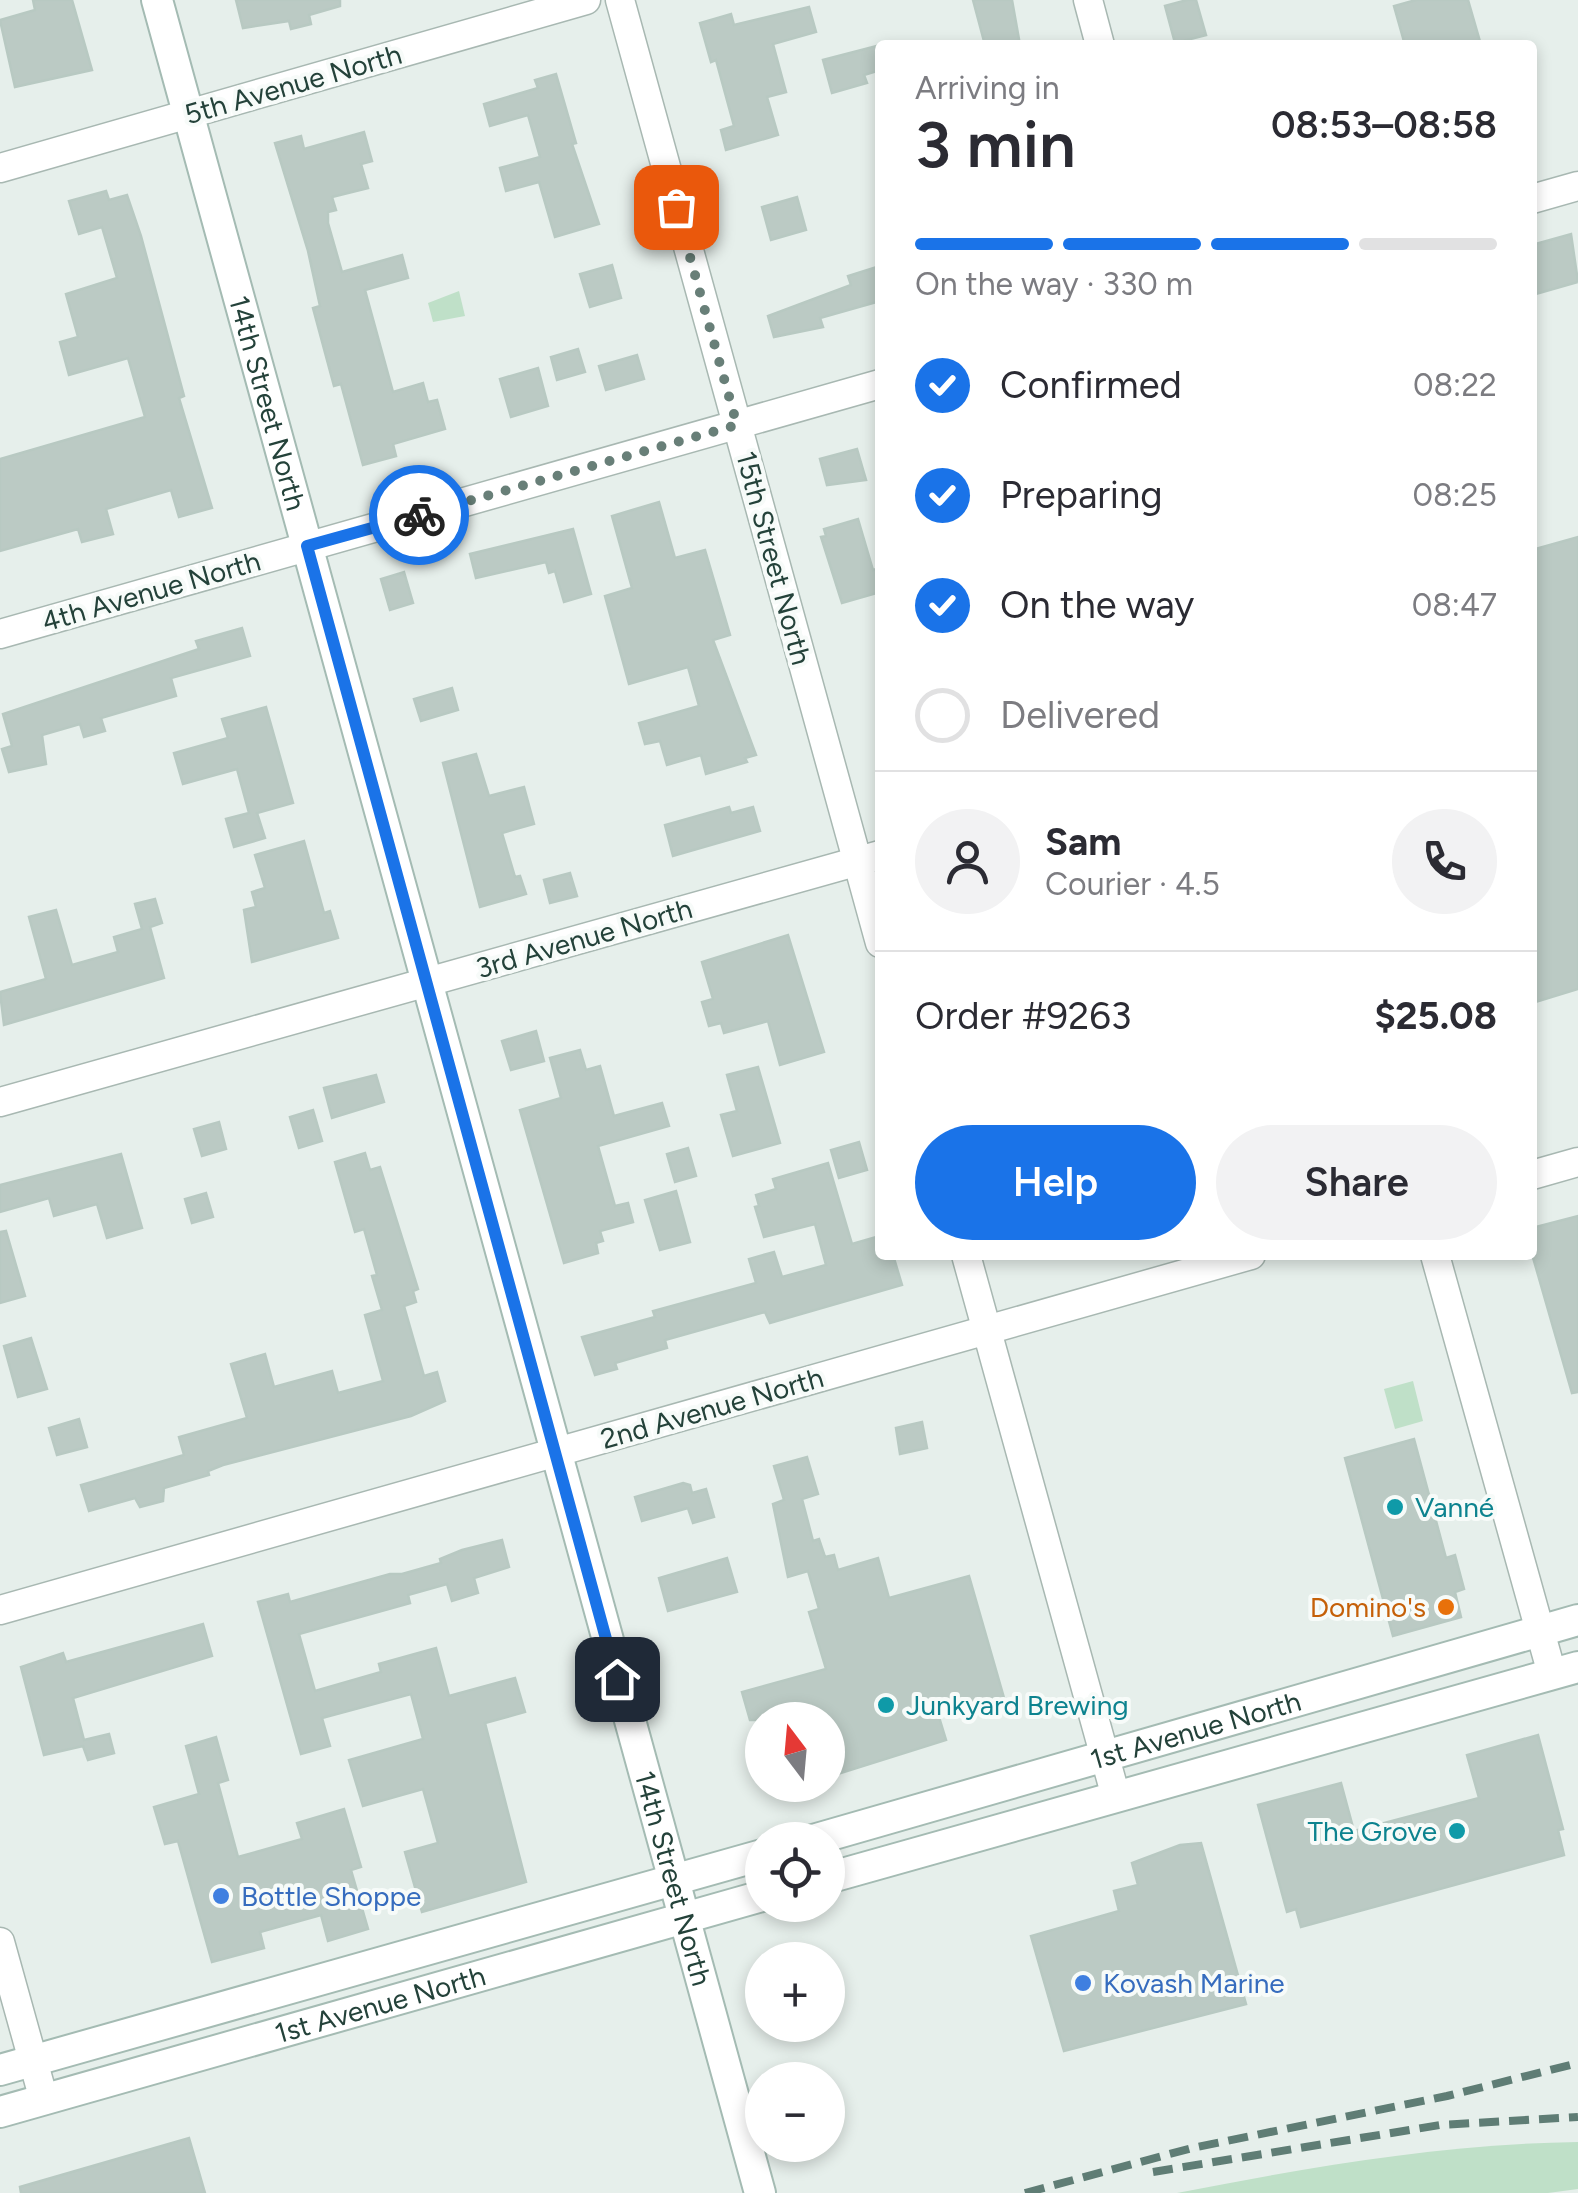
<!DOCTYPE html>
<meta charset="utf-8">
<style>
body{margin:0;font-family:Figtree,sans-serif;background:#f2f2f3;color:#2b2b33;height:100vh;display:flex;flex-direction:column;font-size:38px;white-space:nowrap}
*{box-sizing:border-box;margin:0}
p{font-size:32px;color:#7c7c81}
.icon{flex:none;width:55px;height:55px;fill:none;stroke:currentColor;stroke-width:2;stroke-linecap:round;stroke-linejoin:round}
.map{position:relative;flex:1;overflow:hidden}
.panel{position:absolute;left:875px;top:40px;width:662px;height:1220px;display:flex;flex-direction:column;background:#fff;border-radius:10px;box-shadow:0 5px 15px #0003}
.panel>*{flex:none}
.needle{width:65px;rotate:344deg}
.tools{position:absolute;left:745px;top:1702px;display:grid;gap:20px}
.tools a{display:grid;place-items:center;width:100px;height:100px;border-radius:50%;background:#fff;box-shadow:0 5px 15px #0003;font-size:50px}
.pin{position:absolute;display:grid;place-items:center;width:85px;height:85px;color:#fff;margin:-42px;border-radius:20px;box-shadow:0 5px 15px #0006}
.courier{position:absolute;display:grid;place-items:center;width:100px;height:100px;margin:-50px;border:8px solid #1a73e8;border-radius:50%;background:#fff;color:#222;box-shadow:0 2px 12px #0007}
.overview em{font-style:normal;font-weight:600}
.overview div{display:flex;flex-direction:column-reverse}
.overview{display:flex;align-items:center;justify-content:space-between;height:170px;padding:0 40px}
h1{font-size:65px;font-weight:600;line-height:75px}
.bar{display:grid;grid-template-columns:repeat(4,1fr);gap:15px 10px;align-content:center;height:120px;padding:0 40px}
.bar i{height:12px;border-radius:8px;background:#e1e1e2}
.bar .active{background:#1a73e8}
.bar p{grid-column:span 4}
.line{display:flex;align-items:center;gap:25px;padding:0 40px;border-top:2px solid #e1e1e2}
.line div{flex:1}
.round{display:grid;place-items:center;flex:none;width:105px;height:105px;border-radius:52px;background:#f2f2f3}
ol{padding:0 40px;list-style:none}
li{display:flex;align-items:center;gap:30px;height:110px}
li p{margin-inline-start:auto}
li .icon{padding:10px;border-radius:50%;background:#1a73e8;color:#fff;stroke-width:4}
li:last-child{color:#7c7c81}
li i{width:55px;height:55px;border:5px solid #e1e1e2;border-radius:50%}
.cta{display:flex;gap:20px;margin-top:auto;padding:20px 40px}
.cta a{flex:1;height:115px;border-radius:60px;background:#1a73e8;color:#fff;font-size:40px;font-weight:600;line-height:115px;text-align:center}
.cta a+a{background:#f2f2f3;color:#2b2b33}
.map>svg:first-child{display:block}
</style>
<div class="map">
<svg width="1578" height="2193" viewBox="0 0 1578 2193">
<rect width="100%" height="100%" fill="#e6efeb"/>
<g fill="#bfe0c8">
<path d="M 459,291 L 465,316 L 433,322 L 428,303 Z"/>
<path d="M 1413,1381 L 1423,1421 L 1395,1429 L 1384,1389 Z"/>
<path d="M 1578,2142 L 1578,2189 L 1548,2193 L 1177,2193 C 1310,2167 1442,2144 1578,2142 Z"/>
</g>
<g fill="#bbcac4" stroke="#b8c9c2" stroke-width="2.5">
<path d="M 33,0 L 72,0 L 92,70 L 15,87 L 0,20 L 35,10 Z"/>
<path d="M 236,0 L 340,0 L 340,6 L 309,15 L 311,24 L 291,29 L 289,21 L 243,28 Z"/>
<path d="M 973,0 L 1012,0 L 1020,45 L 985,45 Z"/>
<path d="M 1187,0 L 1196,0 L 1206,35 L 1175,43 L 1165,6 Z"/>
<path d="M 1416,0 L 1468,0 L 1481,45 L 1405,45 L 1394,6 Z"/>
<path d="M 809,7 L 816,32 L 773,44 L 786,92 L 767,97 L 778,135 L 726,150 L 721,130 L 734,126 L 716,60 L 711,62 L 700,23 L 731,14 L 734,25 Z"/>
<path d="M 880,45 L 880,70 L 864,75 L 867,83 L 832,93 L 823,60 Z"/>
<path d="M 556,74 L 576,143 L 572,144 L 599,224 L 555,237 L 539,182 L 506,191 L 500,168 L 540,157 L 528,115 L 490,126 L 484,104 L 538,88 L 535,80 Z"/>
<path d="M 364,132 L 372,161 L 361,164 L 368,188 L 332,197 L 336,210 L 328,212 L 328,223 L 342,272 L 402,255 L 408,278 L 365,290 L 393,392 L 423,383 L 428,402 L 437,400 L 445,429 L 393,444 L 396,456 L 363,465 L 341,384 L 334,386 L 313,308 L 320,306 L 308,251 L 275,143 L 301,136 L 304,149 Z"/>
<path d="M 106,191 L 109,200 L 127,195 L 141,236 L 184,396 L 179,398 L 212,508 L 179,517 L 171,490 L 106,509 L 113,534 L 82,542 L 78,529 L 0,551 L 0,459 L 145,417 L 128,358 L 69,375 L 60,342 L 78,337 L 66,294 L 117,278 L 102,227 L 79,234 L 69,201 Z"/>
<path d="M 797,197 L 806,230 L 771,240 L 762,207 Z"/>
<path d="M 1571,234 L 1578,282 L 1532,295 L 1532,245 Z"/>
<path d="M 612,265 L 621,298 L 590,307 L 580,274 Z"/>
<path d="M 880,266 L 880,301 L 820,318 L 823,327 L 774,337 L 768,316 L 851,285 L 848,276 Z"/>
<path d="M 578,349 L 585,372 L 557,380 L 551,357 Z"/>
<path d="M 637,355 L 644,379 L 606,390 L 599,366 Z"/>
<path d="M 538,368 L 548,406 L 511,417 L 500,379 Z"/>
<path d="M 857,449 L 866,480 L 827,485 L 820,459 Z"/>
<path d="M 659,502 L 675,558 L 705,550 L 730,635 L 713,640 L 756,755 L 745,758 L 747,762 L 706,774 L 701,755 L 667,765 L 660,741 L 645,744 L 639,723 L 699,706 L 688,667 L 629,684 L 605,596 L 632,588 L 612,516 Z"/>
<path d="M 858,519 L 873,570 L 880,568 L 880,592 L 842,603 L 821,537 L 826,536 L 824,529 Z"/>
<path d="M 573,529 L 591,594 L 564,602 L 555,571 L 549,573 L 546,562 L 476,578 L 470,554 Z"/>
<path d="M 1578,537 L 1578,989 L 1532,1003 L 1532,550 Z"/>
<path d="M 404,572 L 413,603 L 390,610 L 381,579 Z"/>
<path d="M 242,628 L 250,656 L 171,678 L 176,696 L 101,718 L 105,731 L 84,737 L 80,724 L 42,735 L 46,764 L 9,772 L 2,749 L 12,746 L 3,714 L 199,649 L 196,641 Z"/>
<path d="M 452,688 L 458,710 L 421,721 L 414,699 Z"/>
<path d="M 266,707 L 293,803 L 257,813 L 265,838 L 234,847 L 226,819 L 249,813 L 237,769 L 183,784 L 174,753 L 228,738 L 222,719 Z"/>
<path d="M 476,754 L 489,796 L 524,787 L 534,824 L 502,833 L 515,877 L 520,876 L 526,894 L 480,907 L 443,763 Z"/>
<path d="M 729,807 L 731,813 L 753,807 L 760,831 L 673,856 L 665,825 Z"/>
<path d="M 304,841 L 324,913 L 330,911 L 338,938 L 252,962 L 244,910 L 256,907 L 252,892 L 265,888 L 255,855 Z"/>
<path d="M 570,873 L 577,896 L 550,903 L 544,880 Z"/>
<path d="M 155,899 L 162,923 L 150,927 L 164,978 L 4,1025 L 0,992 L 46,979 L 29,917 L 56,910 L 72,965 L 118,952 L 114,937 L 142,929 L 135,904 Z"/>
<path d="M 788,935 L 824,1052 L 780,1065 L 768,1021 L 724,1033 L 721,1023 L 709,1026 L 702,1002 L 713,999 L 702,962 Z"/>
<path d="M 536,1031 L 544,1061 L 511,1070 L 502,1041 Z"/>
<path d="M 580,1050 L 586,1070 L 600,1066 L 614,1116 L 662,1103 L 669,1126 L 598,1146 L 615,1206 L 628,1203 L 633,1222 L 600,1231 L 603,1241 L 596,1243 L 598,1253 L 564,1263 L 520,1110 L 561,1098 L 550,1058 Z"/>
<path d="M 758,1067 L 780,1143 L 733,1156 L 721,1115 L 737,1111 L 727,1075 Z"/>
<path d="M 376,1075 L 384,1102 L 332,1118 L 324,1088 Z"/>
<path d="M 313,1110 L 322,1141 L 299,1148 L 290,1117 Z"/>
<path d="M 219,1122 L 226,1149 L 202,1156 L 194,1129 Z"/>
<path d="M 859,1142 L 867,1170 L 839,1178 L 831,1150 Z"/>
<path d="M 688,1148 L 696,1176 L 675,1182 L 667,1154 Z"/>
<path d="M 365,1153 L 370,1170 L 380,1167 L 418,1289 L 413,1291 L 416,1302 L 404,1306 L 424,1376 L 437,1372 L 445,1401 L 411,1416 L 223,1465 L 208,1471 L 209,1475 L 164,1488 L 163,1501 L 140,1507 L 135,1498 L 89,1511 L 81,1485 L 184,1455 L 179,1437 L 247,1418 L 231,1364 L 265,1354 L 274,1387 L 332,1371 L 338,1393 L 383,1381 L 365,1315 L 382,1310 L 372,1276 L 377,1275 L 364,1229 L 355,1232 L 335,1162 Z"/>
<path d="M 121,1154 L 142,1228 L 107,1238 L 97,1204 L 54,1216 L 49,1198 L 0,1212 L 0,1185 Z"/>
<path d="M 828,1163 L 852,1244 L 880,1236 L 880,1255 L 893,1255 L 902,1285 L 770,1323 L 765,1312 L 665,1340 L 667,1348 L 615,1363 L 617,1369 L 595,1375 L 582,1337 L 655,1317 L 653,1311 L 756,1283 L 749,1259 L 774,1252 L 782,1277 L 826,1265 L 815,1224 L 764,1237 L 755,1207 L 759,1206 L 756,1195 L 776,1189 L 773,1179 Z"/>
<path d="M 676,1191 L 690,1242 L 660,1250 L 645,1200 Z"/>
<path d="M 206,1193 L 213,1217 L 192,1223 L 185,1199 Z"/>
<path d="M 1578,1216 L 1578,1392 L 1572,1393 L 1532,1254 L 1532,1228 Z"/>
<path d="M 6,1231 L 25,1296 L 0,1303 L 0,1232 Z"/>
<path d="M 31,1338 L 47,1389 L 18,1397 L 4,1346 Z"/>
<path d="M 79,1419 L 87,1447 L 57,1455 L 49,1428 Z"/>
<path d="M 922,1422 L 927,1448 L 900,1454 L 896,1428 Z"/>
<path d="M 1414,1439 L 1446,1558 L 1455,1555 L 1464,1589 L 1455,1592 L 1461,1617 L 1393,1636 L 1345,1458 Z"/>
<path d="M 807,1457 L 818,1494 L 802,1499 L 813,1541 L 819,1539 L 825,1557 L 834,1555 L 838,1570 L 878,1558 L 889,1598 L 969,1576 L 1004,1698 L 939,1717 L 946,1740 L 828,1777 L 828,1720 L 750,1720 L 742,1692 L 826,1669 L 809,1612 L 819,1609 L 808,1571 L 788,1577 L 773,1504 L 784,1500 L 774,1466 Z"/>
<path d="M 683,1483 L 690,1485 L 692,1493 L 706,1489 L 714,1517 L 693,1523 L 688,1508 L 642,1521 L 635,1497 Z"/>
<path d="M 502,1540 L 509,1567 L 474,1578 L 478,1593 L 452,1601 L 447,1584 L 408,1595 L 410,1603 L 299,1634 L 315,1691 L 381,1672 L 379,1664 L 436,1648 L 449,1696 L 515,1678 L 525,1712 L 485,1723 L 526,1882 L 422,1912 L 405,1852 L 438,1843 L 423,1789 L 363,1806 L 349,1760 L 423,1739 L 411,1694 L 322,1718 L 330,1746 L 301,1754 L 258,1602 L 288,1594 L 290,1602 L 390,1574 L 402,1574 L 441,1563 L 440,1559 L 462,1550 Z"/>
<path d="M 727,1558 L 737,1592 L 668,1611 L 659,1578 Z"/>
<path d="M 203,1624 L 212,1656 L 73,1698 L 84,1740 L 109,1734 L 114,1753 L 88,1760 L 83,1746 L 44,1755 L 21,1667 L 63,1653 L 66,1662 Z"/>
<path d="M 1538,1735 L 1563,1829 L 1558,1830 L 1564,1855 L 1301,1927 L 1296,1909 L 1287,1912 L 1258,1805 L 1341,1783 L 1354,1831 L 1479,1798 L 1467,1755 Z"/>
<path d="M 216,1737 L 228,1780 L 218,1783 L 238,1857 L 302,1839 L 297,1823 L 344,1809 L 361,1867 L 351,1870 L 368,1929 L 328,1941 L 321,1915 L 260,1932 L 264,1948 L 212,1962 L 178,1841 L 165,1844 L 154,1807 L 199,1794 L 186,1746 Z"/>
<path d="M 1201,1843 L 1246,2004 L 1064,2051 L 1031,1936 L 1119,1911 L 1114,1891 L 1138,1885 L 1132,1863 L 1180,1845 Z"/>
<path d="M 189,2138 L 205,2193 L 21,2193 L 20,2187 Z"/>
</g>
<g fill="none" stroke-linecap="round" stroke-linejoin="round">
<g stroke="#a8b8b2" stroke-width="31">
<g id="street">
<path d="M 620,0 L 880,943"/>
<path d="M 1088,0 L 1100,45"/>
<path d="M 0,168 L 586,0"/>
<path d="M 1532,199 L 1578,186"/>
<path d="M 0,634 L 880,384"/>
<path d="M 0,1102 L 880,855"/>
<path d="M 1532,1175 L 1578,1162"/>
<path d="M 966,1255 L 1116,1797"/>
<path d="M 1435,1255 L 1552,1674"/>
<path d="M 0,1610 L 1251,1255"/>
<path d="M 0,1942 L 44,2100"/>
</g>
</g>
<g stroke="#a4bbb3" stroke-width="34">
<g id="secondary">
<path id="s1" d="M 157,0 L 760,2193"/>
<path id="s2" d="M 813,1840 L 1578,1620"/>
<path d="M 828,1878 L 1578,1667"/>
<path d="M 0,2070 L 762,1855"/>
<path id="s3" d="M 0,2112 L 762,1896"/>
</g>
</g>
<use href="#street" stroke="#fff" stroke-width="28"/>
<use href="#secondary" stroke="#fff" stroke-width="30"/>
<g stroke="#5f7d75" stroke-width="8" stroke-dasharray="20 10" stroke-linecap="butt">
<path d="M 1153,2172 L 1440,2125 L 1578,2117"/>
<path d="M 1025,2193 L 1192,2148 L 1447,2096 L 1578,2063"/>
</g>
</g>
<g fill="none" stroke-linecap="round" stroke-linejoin="round">
<path stroke="#687f78" stroke-width="10" stroke-dasharray="0 18" d="M 419,515 L 737,425 L 676,207"/>
<path stroke="#1a73e8" stroke-width="12" d="M 419,515 L 307,546 L 617,1679"/>
</g>
<g fill="#0f9aa8" stroke="#f7fbf9" stroke-width="4">
<circle cx="1395" cy="1507" r="10"/>
<circle cx="886" cy="1705" r="10"/>
<circle cx="1457" cy="1831" r="10"/>
</g>
<circle fill="#e8710a" stroke="#f7fbf9" stroke-width="4" cx="1446" cy="1607" r="10"/>
<g fill="#3f7fe0" stroke="#f7fbf9" stroke-width="4">
<circle cx="221" cy="1896" r="10"/>
<circle cx="1083" cy="1983" r="10"/>
</g>
<g text-anchor="middle" stroke-width="8" stroke-linejoin="round" paint-order="stroke">
<g font-size="28" fill="#24423a" stroke="#f7fbf9">
<text transform="translate(293 84) rotate(-16)" y="10">5th Avenue North</text>
<text dy="10" stroke="none"><textPath href="#s1" startOffset="418">14th Street North</textPath></text>
<text transform="translate(774 558) rotate(75)" y="10">15th Street North</text>
<text transform="translate(151 591) rotate(-16)" y="10">4th Avenue North</text>
<text transform="translate(584 938) rotate(-16)" y="10">3rd Avenue North</text>
<text transform="translate(712 1408) rotate(-16)" y="10">2nd Avenue North</text>
<text dy="10" stroke="none"><textPath href="#s2" startOffset="398">1st Avenue North</textPath></text>
<text dy="10" stroke="none"><textPath href="#s1" startOffset="1948">14th Street North</textPath></text>
<text dy="10" stroke="none"><textPath href="#s3" startOffset="395">1st Avenue North</textPath></text>
</g>
<g font-size="28" fill="#0d838f" stroke="#f7fbf9" text-anchor="start">
<text x="1415" y="1517">Vanné</text>
<text x="906" y="1715">Junkyard Brewing</text>
<text x="1437" y="1841" text-anchor="end">The Grove</text>
</g>
<g font-size="28" fill="#c56008" stroke="#f7fbf9" text-anchor="end">
<text x="1426" y="1617">Domino's</text>
</g>
<g font-size="28" fill="#366cbe" stroke="#f7fbf9" text-anchor="start">
<text x="241" y="1906">Bottle Shoppe</text>
<text x="1103" y="1993">Kovash Marine</text>
</g>
</g>
</svg>
<div class="tools">
<a><svg class="needle" viewBox="-14 -14 28 28"><path d="M0-13l5 13h-10z" fill="#e53935"/><path d="M0 13l5-13h-10z" fill="#7c7c81"/></svg></a>
<a><svg class="icon" aria-label="locate" viewBox="0 0 24 24"><circle cx="12" cy="12" r="6"/><path d="M12 2v4M12 18v4M2 12h4M18 12h4"/></svg></a>
<a>+</a>
<a>−</a>
</div>
<div class="pin" style="left:676px;top:207px;background:#ea580c"><svg class="icon" aria-label="bag" viewBox="0 0 24 24"><path d="M5 8h14l-1 12H6zM9 8a3 3 0 0 1 6 0"/></svg></div>
<div class="pin" style="left:617px;top:1679px;background:#1f2937"><svg class="icon" aria-label="home" viewBox="0 0 24 24"><path d="M3 11l9-7 9 7M6 9v11h12V9"/></svg></div>
<div class="courier" style="left:419px;top:515px"><svg class="icon" aria-label="bike" viewBox="0 0 24 24"><circle cx="6" cy="16" r="4"/><circle cx="18" cy="16" r="4"/><path d="M6 16l4-8h5l3 8M10 8l3 8H6M13 5h3"/></svg></div>
<section class="panel">
<div class="overview"><div><h1>3 min</h1><p>Arriving in</p></div><em>08:53–08:58</em></div>
<div class="bar"><i class="active"></i><i class="active"></i><i class="active"></i><i></i><p>On the way · 330 m</p></div>
<ol>
<li><svg class="icon" aria-label="check" viewBox="0 0 24 24"><path d="M5 12l5 5 9-10"/></svg>Confirmed<p>08:22</p></li>
<li><svg class="icon" aria-label="check" viewBox="0 0 24 24"><path d="M5 12l5 5 9-10"/></svg>Preparing<p>08:25</p></li>
<li><svg class="icon" aria-label="check" viewBox="0 0 24 24"><path d="M5 12l5 5 9-10"/></svg>On the way<p>08:47</p></li>
<li><i></i>Delivered</li>
</ol>
<div class="line" style="height:180px"><a class="round"><svg class="icon" aria-label="person" viewBox="0 0 24 24"><circle cx="12" cy="8" r="4"/><path d="M4 21q1-7 8-7t8 7"/></svg></a><div><b>Sam</b><p>Courier · 4.5</p></div><a class="round"><svg class="icon" aria-label="phone" viewBox="0 0 24 24"><path d="M5 4h4l2 5-3 2q2 4 5 5l2-3 5 2v4C11 20 4 13 5 4z"/></svg></a></div>
<div class="line" style="height:130px"><div>Order #9263</div><b>$25.08</b></div>
<div class="cta"><a>Help</a><a>Share</a></div>
</section>
</div>
